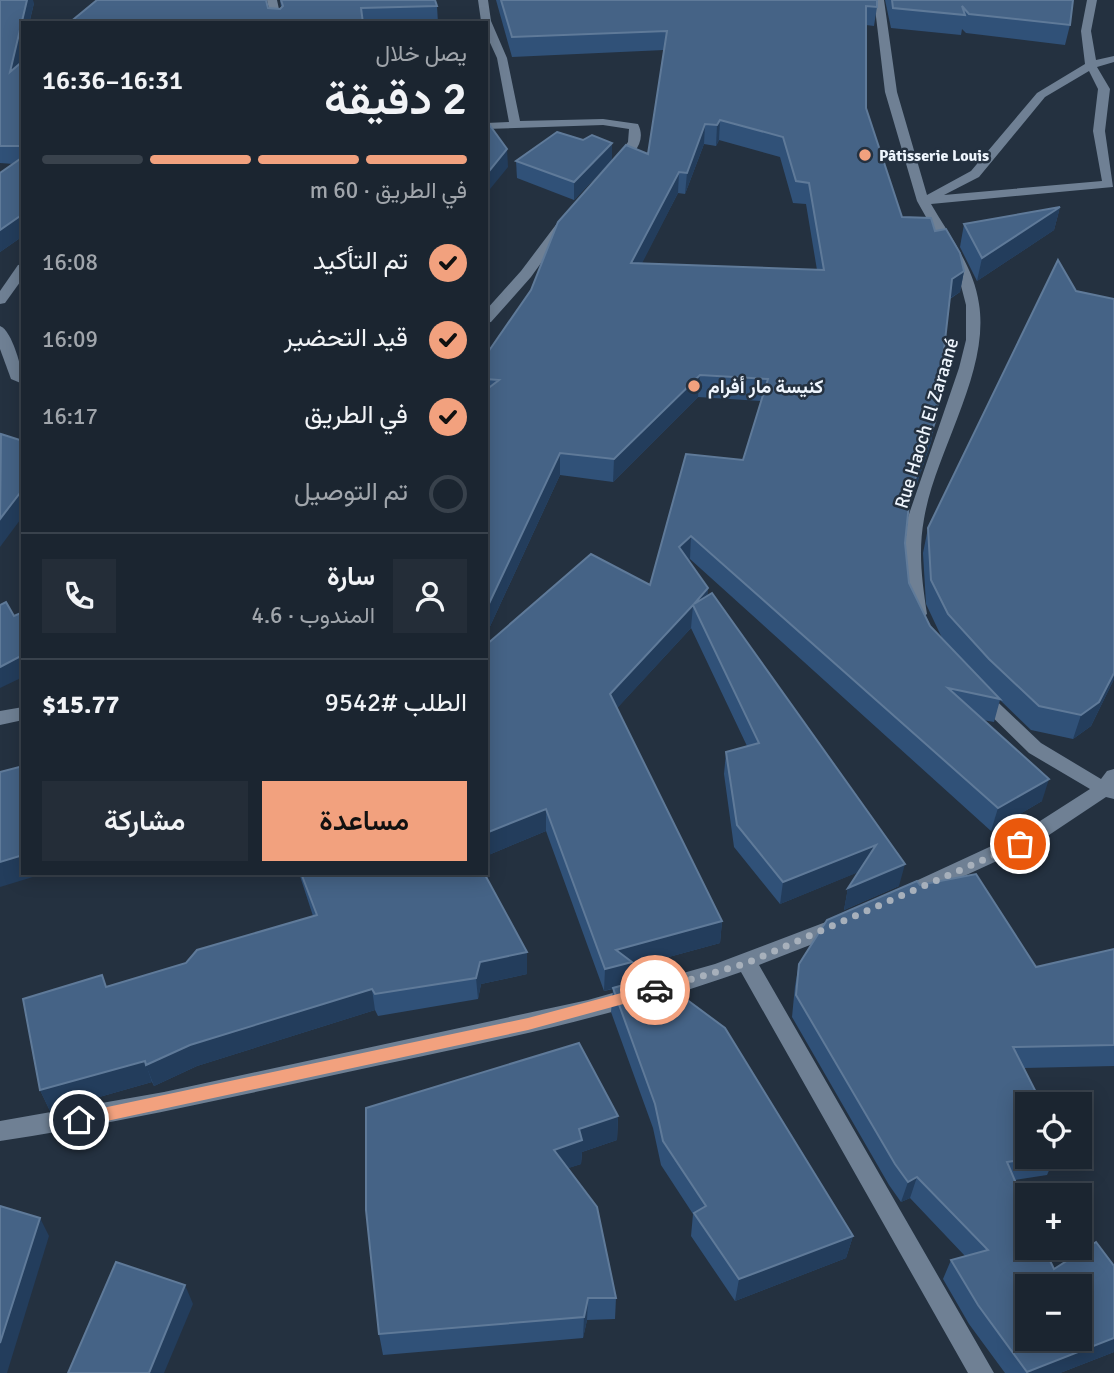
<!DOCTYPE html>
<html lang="ar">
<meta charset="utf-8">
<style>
body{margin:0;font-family:Signika,Vazirmatn,sans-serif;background:#242d38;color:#f1f3f6;direction:rtl;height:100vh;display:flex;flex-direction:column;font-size:26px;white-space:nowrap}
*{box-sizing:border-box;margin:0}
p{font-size:23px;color:#a0a5ab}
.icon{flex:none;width:38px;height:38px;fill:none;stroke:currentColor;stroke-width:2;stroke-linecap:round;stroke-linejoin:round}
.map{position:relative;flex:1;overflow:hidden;direction:ltr}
.drawer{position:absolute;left:21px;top:21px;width:467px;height:854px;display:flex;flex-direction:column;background:#1b2530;border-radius:0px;box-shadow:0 4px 18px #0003,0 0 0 2px #39424c;direction:rtl}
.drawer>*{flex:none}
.controls{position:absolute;left:1015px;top:1092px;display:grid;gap:14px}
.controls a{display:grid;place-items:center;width:77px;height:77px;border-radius:0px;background:#1b2530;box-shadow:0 4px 18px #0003,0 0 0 2px #39424c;font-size:35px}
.pin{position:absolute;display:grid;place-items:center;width:60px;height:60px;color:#fff;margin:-30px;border:4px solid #fff;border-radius:50%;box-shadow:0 2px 7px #0007}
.courier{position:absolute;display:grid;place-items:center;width:70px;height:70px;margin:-35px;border:5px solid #f2a17e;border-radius:50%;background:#fff;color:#222;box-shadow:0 2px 9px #0007}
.headline em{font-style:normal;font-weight:600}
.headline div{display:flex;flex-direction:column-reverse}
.headline{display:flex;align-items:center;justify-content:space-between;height:119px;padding:0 21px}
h1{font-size:46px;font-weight:600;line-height:52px}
.bar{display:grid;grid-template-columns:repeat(4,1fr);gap:10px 7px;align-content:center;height:84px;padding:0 21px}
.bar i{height:9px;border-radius:5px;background:#39424c}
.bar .current{background:#f2a17e}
.bar p{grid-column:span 4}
.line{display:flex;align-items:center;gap:18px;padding:0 21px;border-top:2px solid #39424c}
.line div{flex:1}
.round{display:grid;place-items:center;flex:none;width:74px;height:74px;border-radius:0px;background:#242d38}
ol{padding:0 21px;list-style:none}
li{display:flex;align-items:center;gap:21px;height:77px}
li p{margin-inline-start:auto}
li .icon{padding:7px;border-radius:50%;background:#f2a17e;color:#111;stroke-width:4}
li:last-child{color:#a0a5ab}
li i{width:38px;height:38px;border:4px solid #39424c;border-radius:50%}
.action{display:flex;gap:14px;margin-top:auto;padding:14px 21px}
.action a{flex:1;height:80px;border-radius:0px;background:#f2a17e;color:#111;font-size:28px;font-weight:600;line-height:80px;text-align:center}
.action a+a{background:#242d38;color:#f1f3f6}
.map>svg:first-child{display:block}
</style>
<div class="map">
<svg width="1114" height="1373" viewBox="0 0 1114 1373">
<rect width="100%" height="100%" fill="#243140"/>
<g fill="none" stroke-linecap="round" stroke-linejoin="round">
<g fill="#6f8094" fill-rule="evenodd">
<path d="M 267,0 L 277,0 L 282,23 L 272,23 Z"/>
<path d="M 478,0 L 488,0 L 491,21 L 507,58 L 520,121 L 603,119 L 638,124 C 647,142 633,154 621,167 L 611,164 L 628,142 L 629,129 L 603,125 L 486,129 L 486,123 L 509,122 L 497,58 L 486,34 L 486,23 L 481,21 Z"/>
<path d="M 874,0 L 884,0 L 897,92 L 927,195 L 971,171 L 1037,93 L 1085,64 L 1081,31 L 1087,0 L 1097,0 L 1091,31 L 1096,60 L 1114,56 L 1114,62 L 1097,67 L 1110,89 L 1105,131 L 1113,187 L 931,204 C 949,235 974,267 979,304 C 990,372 935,452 924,519 C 918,552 922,581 927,614 L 919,620 L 911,614 L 903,566 L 908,517 L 959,368 L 966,340 L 966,305 L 958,274 L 917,201 L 885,92 ZM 1089,71 L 1098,89 L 1093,131 L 1102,181 L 944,195 L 979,177 L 1045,97 Z"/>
<path d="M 565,217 L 571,221 L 531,277 L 491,322 L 486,323 L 486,310 L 521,271 L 561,218 Z"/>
<path d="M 23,264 L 23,278 L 5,303 L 0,304 L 0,291 L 18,265 Z"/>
<path d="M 0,326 C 12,330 23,371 23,384 L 11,379 L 0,349 Z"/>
<path d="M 979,688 L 985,690 L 1041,743 L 1101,779 L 1107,771 L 1114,769 L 1114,799 L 1106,797 L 1040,841 L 912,900 L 905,898 L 902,892 L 905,886 L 1026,830 L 1090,789 L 1029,753 L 973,698 L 970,694 Z"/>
<path d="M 23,707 L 23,720 L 0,725 L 0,711 Z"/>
<path d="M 839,917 L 846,919 L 849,925 L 846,931 L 759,965 L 994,1373 L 968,1373 L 741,972 C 609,1019 471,1046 334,1075 C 223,1099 112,1124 0,1141 L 0,1121 L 164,1092 L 588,1000 L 715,964 Z"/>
</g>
</g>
<g fill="#305178" fill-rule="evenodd">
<path d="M 0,0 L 34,3 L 20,63 L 23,61 L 23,236 L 0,252 L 0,173 L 14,164 L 0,163 Z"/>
<path d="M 280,0 L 435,0 L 437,6 L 438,23 L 69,23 L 268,8 L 280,9 L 281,7 Z"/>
<path d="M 496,0 L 877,0 L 877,7 L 874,26 L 866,25 L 866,108 L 902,217 L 935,231 L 964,271 L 960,292 L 950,299 L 931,442 L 909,507 L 905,543 L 909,583 L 930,626 L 942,638 L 926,604 L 923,553 L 928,528 L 1076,291 L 1114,299 L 1114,679 L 1091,726 L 1073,739 L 1031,730 L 1000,700 L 994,722 L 983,720 L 1042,801 L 991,831 L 690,559 L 688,560 L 708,588 L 707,596 L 899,886 L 844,910 L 848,888 L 858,872 L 780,904 L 734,847 L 724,774 L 726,752 L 747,746 L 691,628 L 617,708 L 722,921 L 720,943 L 632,967 L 631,982 L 853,1236 L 846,1258 L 735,1301 L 691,1236 L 693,1214 L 661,1165 L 653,1128 L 611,1012 L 613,989 L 604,991 L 546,831 L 486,856 L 650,585 L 743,460 L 761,401 L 698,397 L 613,482 L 560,475 L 486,635 L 486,355 L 648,154 L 664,50 L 512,57 ZM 719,140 L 780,157 L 793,203 L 806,204 L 817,270 L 641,264 L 678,193 L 685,194 L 704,144 L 716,146 Z"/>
<path d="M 885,0 L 1073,0 L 1070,25 L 1065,45 L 966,33 L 962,29 L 961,35 L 891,28 Z"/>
<path d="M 612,160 L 574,200 L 517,178 L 516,161 Z"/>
<path d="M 1060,207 L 1054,230 L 977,281 L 960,247 L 964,224 Z"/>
<path d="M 299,873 L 484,873 L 527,974 L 481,984 L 478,999 L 378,1016 L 375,1010 L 197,1066 L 154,1086 L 152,1082 L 50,1111 L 40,1090 L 106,987 L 186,963 L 313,916 Z"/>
<path d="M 920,885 L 1036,967 L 1114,949 L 1114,1066 L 1024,1068 L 1027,1157 L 1055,1157 L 1047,1175 L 1015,1180 L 1054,1269 L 1114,1266 L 1114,1352 L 1060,1373 L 1005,1373 L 969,1324 L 943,1279 L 951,1260 L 965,1256 L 910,1198 L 901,1202 L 889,1185 L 792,1017 L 795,986 L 799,964 Z"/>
<path d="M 618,1116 L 617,1140 L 582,1152 L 581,1164 L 568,1168 L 616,1298 L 615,1319 L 587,1320 L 583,1338 L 383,1355 L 379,1334 Z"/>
</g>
<g fill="#233d5c">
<path d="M 27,0 L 33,0 L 34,3 L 29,23 L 23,23 L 23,52 L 15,89 L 10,72 Z"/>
<path d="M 720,120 L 719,140 L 716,146 L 717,125 Z"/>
<path d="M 705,124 L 704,144 L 685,194 L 687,173 Z"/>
<path d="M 612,143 L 612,160 L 574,200 L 574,182 Z"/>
<path d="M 507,149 L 508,167 L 486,194 L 486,175 Z"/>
<path d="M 679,172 L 678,193 L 631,285 L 631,263 Z"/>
<path d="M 1060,207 L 1054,230 L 977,281 L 982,258 Z"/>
<path d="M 23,214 L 23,236 L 0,252 L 0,230 Z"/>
<path d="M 964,271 L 960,292 L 947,300 L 952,279 Z"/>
<path d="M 700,375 L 698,397 L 613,482 L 614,459 Z"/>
<path d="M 936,419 L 931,442 L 905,517 L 910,494 Z"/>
<path d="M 560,453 L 560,475 L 486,635 L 486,610 Z"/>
<path d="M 23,489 L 23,516 L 0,547 L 0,519 Z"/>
<path d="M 691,536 L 690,559 L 677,570 L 679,547 Z"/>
<path d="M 708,588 L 706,611 L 694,604 Z"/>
<path d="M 693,605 L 691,628 L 609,717 L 610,694 Z"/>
<path d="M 23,655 L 23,677 L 0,688 L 0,667 Z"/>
<path d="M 1114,673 L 1114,679 L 1091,726 L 1073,739 L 1081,715 Z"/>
<path d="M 1049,779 L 1042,801 L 991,831 L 998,808 Z"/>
<path d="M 546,809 L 546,831 L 486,856 L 486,833 Z"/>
<path d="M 876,845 L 871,867 L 780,904 L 783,882 Z"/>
<path d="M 23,855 L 23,873 L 46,873 L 0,887 L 0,862 Z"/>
<path d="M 905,864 L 899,886 L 844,910 L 848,888 Z"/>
<path d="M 722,921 L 720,943 L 632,967 L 631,983 L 604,991 L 605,969 L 616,950 Z"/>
<path d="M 527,952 L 527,974 L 481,984 L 478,999 L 476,978 L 480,962 Z"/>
<path d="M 372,989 L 375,1010 L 197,1066 L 154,1086 L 146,1065 L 190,1045 Z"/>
<path d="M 145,1061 L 152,1082 L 50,1111 L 40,1090 Z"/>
<path d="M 618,1116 L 617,1140 L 582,1152 L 581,1164 L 554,1173 L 554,1150 L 579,1129 Z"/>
<path d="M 917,1177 L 910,1198 L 901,1202 L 908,1182 Z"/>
<path d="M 40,1218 L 49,1236 L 7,1373 L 0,1373 L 0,1343 Z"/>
<path d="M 853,1236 L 846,1258 L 735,1301 L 739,1279 Z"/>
<path d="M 185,1285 L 193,1304 L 164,1373 L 149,1373 Z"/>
<path d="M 588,1298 L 587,1320 L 583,1338 L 584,1317 Z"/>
<path d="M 1114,1338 L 1114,1352 L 1060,1373 L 1026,1373 L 1027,1372 Z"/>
</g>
<g fill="#456386" stroke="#5f7a99" stroke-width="2" fill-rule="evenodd">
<path d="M 0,0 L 27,0 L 10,72 L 23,61 L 23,146 L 0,146 Z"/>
<path d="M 97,0 L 266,0 L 268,8 L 280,9 L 283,6 L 281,0 L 435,0 L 437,6 L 361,8 L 363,23 L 69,23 Z"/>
<path d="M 501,0 L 877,0 L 877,7 L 866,6 L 866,108 L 902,217 L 931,218 L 935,231 L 946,229 L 960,253 L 964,271 L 952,279 L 936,419 L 910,494 L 905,543 L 909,583 L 930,626 L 1000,699 L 948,688 L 1049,779 L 998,808 L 691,536 L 679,547 L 708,588 L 694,604 L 712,593 L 905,864 L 848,888 L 876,845 L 783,882 L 737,825 L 726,752 L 759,743 L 693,605 L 610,694 L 722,921 L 616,950 L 632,962 L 605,969 L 546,809 L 486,833 L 486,645 L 591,554 L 650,585 L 686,454 L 743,460 L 768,379 L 700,375 L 614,459 L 560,453 L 486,610 L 486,390 L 499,380 L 486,379 L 486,355 L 531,290 L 558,222 L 626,145 L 648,154 L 667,31 L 512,37 ZM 720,120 L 783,137 L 796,181 L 809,183 L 824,270 L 631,263 L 679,172 L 687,173 L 705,124 L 717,125 Z"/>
<path d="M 892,0 L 1073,0 L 1070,25 L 969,14 L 962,6 L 965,15 L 893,8 Z"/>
<path d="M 486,120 L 507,149 L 486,175 Z"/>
<path d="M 557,132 L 583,140 L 592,135 L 612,143 L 574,182 L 516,161 Z"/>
<path d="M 23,157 L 23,214 L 0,230 L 0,173 Z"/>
<path d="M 1060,207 L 982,258 L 964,224 Z"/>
<path d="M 1058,260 L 1076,291 L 1114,299 L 1114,673 L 1099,702 L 1081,715 L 1039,706 L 989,659 L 948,614 L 931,580 L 928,528 Z"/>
<path d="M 1,434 L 23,441 L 23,489 L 0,519 Z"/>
<path d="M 6,602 L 14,616 L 23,612 L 23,655 L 0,667 L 0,605 Z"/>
<path d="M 23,766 L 23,855 L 0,862 L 0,772 Z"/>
<path d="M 301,873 L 484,873 L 527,952 L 480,962 L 476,978 L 375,994 L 372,989 L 190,1045 L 146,1065 L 145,1061 L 40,1090 L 23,999 L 102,975 L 106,987 L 186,963 L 197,950 L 317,915 Z"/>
<path d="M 976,874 L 1036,967 L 1114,949 L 1114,1045 L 1013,1047 L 1042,1104 L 1027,1104 L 1027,1157 L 1041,1157 L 1007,1162 L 1027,1209 L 1027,1248 L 1044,1248 L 1054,1269 L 1096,1242 L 1114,1266 L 1114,1338 L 1027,1372 L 978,1305 L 951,1260 L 988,1250 L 917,1177 L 908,1182 L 895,1164 L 796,995 L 799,964 L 827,920 L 917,881 L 920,885 ZM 1027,1286 L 1080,1286 L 1080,1339 L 1027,1339 Z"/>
<path d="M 655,976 L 725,1028 L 853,1236 L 739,1279 L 694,1213 L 706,1206 L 663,1141 L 655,1104 L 613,988 Z"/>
<path d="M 579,1043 L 618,1116 L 579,1129 L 582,1140 L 554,1150 L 597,1207 L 616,1298 L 588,1298 L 584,1317 L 379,1334 L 366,1210 L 366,1108 Z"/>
<path d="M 0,1206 L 40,1218 L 0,1343 Z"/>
<path d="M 116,1262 L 185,1285 L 149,1373 L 68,1373 Z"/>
</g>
<path fill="#f2a17e" d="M 655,984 L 662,990 L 660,994 L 528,1030 L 79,1127 L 72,1120 L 79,1113 L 528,1018 Z"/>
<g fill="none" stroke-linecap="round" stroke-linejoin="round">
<path stroke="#a7b0bb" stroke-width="7" stroke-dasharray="0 12.6" d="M 655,990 L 747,963 L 1020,844"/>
</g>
<g fill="#f2a17e" stroke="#243140" stroke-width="2.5">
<circle cx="865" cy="155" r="7"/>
<circle cx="694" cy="386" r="7"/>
</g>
<g text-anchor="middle" stroke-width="5" stroke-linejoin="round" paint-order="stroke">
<g font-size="16" font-weight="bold" fill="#eef5fd" stroke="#243140" text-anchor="start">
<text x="879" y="161">Pâtisserie Louis</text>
</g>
<g font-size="19" font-weight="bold" fill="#eef5fd" stroke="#243140" text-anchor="start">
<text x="708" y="393">كنيسة مار أفرام</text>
</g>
<g font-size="19" fill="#eef5fd" stroke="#243140">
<text transform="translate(926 423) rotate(-73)" y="7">Rue Haoch El Zaraané</text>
</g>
</g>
</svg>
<div class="controls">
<a><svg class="icon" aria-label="locate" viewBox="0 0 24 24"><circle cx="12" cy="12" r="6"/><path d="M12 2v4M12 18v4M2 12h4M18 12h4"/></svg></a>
<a>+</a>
<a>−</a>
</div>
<div class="pin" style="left:1020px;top:844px;background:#ea580c"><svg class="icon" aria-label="bag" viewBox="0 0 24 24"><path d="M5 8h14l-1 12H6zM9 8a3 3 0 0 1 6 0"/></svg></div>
<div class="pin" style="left:79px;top:1120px;background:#1f2937"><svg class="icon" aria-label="home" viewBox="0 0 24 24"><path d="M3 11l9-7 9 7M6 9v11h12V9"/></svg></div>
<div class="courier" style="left:655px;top:990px"><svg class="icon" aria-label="car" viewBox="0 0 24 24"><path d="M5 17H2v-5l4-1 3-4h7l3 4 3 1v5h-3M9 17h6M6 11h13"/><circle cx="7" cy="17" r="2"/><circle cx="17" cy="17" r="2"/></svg></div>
<section class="drawer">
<div class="headline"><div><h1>2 دقيقة</h1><p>يصل خلال</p></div><em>16:31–16:36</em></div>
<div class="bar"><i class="current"></i><i class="current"></i><i class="current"></i><i></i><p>في الطريق · 60 m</p></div>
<ol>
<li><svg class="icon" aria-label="check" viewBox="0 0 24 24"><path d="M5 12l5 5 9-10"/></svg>تم التأكيد<p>16:08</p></li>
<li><svg class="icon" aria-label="check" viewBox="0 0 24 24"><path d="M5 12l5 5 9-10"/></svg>قيد التحضير<p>16:09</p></li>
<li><svg class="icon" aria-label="check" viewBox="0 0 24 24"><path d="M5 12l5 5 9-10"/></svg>في الطريق<p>16:17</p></li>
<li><i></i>تم التوصيل</li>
</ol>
<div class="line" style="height:126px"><a class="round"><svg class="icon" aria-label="person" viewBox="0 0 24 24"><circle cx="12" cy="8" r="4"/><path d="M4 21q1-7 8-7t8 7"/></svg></a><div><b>سارة</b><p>المندوب · 4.6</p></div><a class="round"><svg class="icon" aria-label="phone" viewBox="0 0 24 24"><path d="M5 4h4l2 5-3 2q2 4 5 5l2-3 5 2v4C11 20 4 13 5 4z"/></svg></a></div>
<div class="line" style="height:91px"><div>الطلب #9542</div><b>$15.77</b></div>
<div class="action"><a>مساعدة</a><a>مشاركة</a></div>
</section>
</div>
